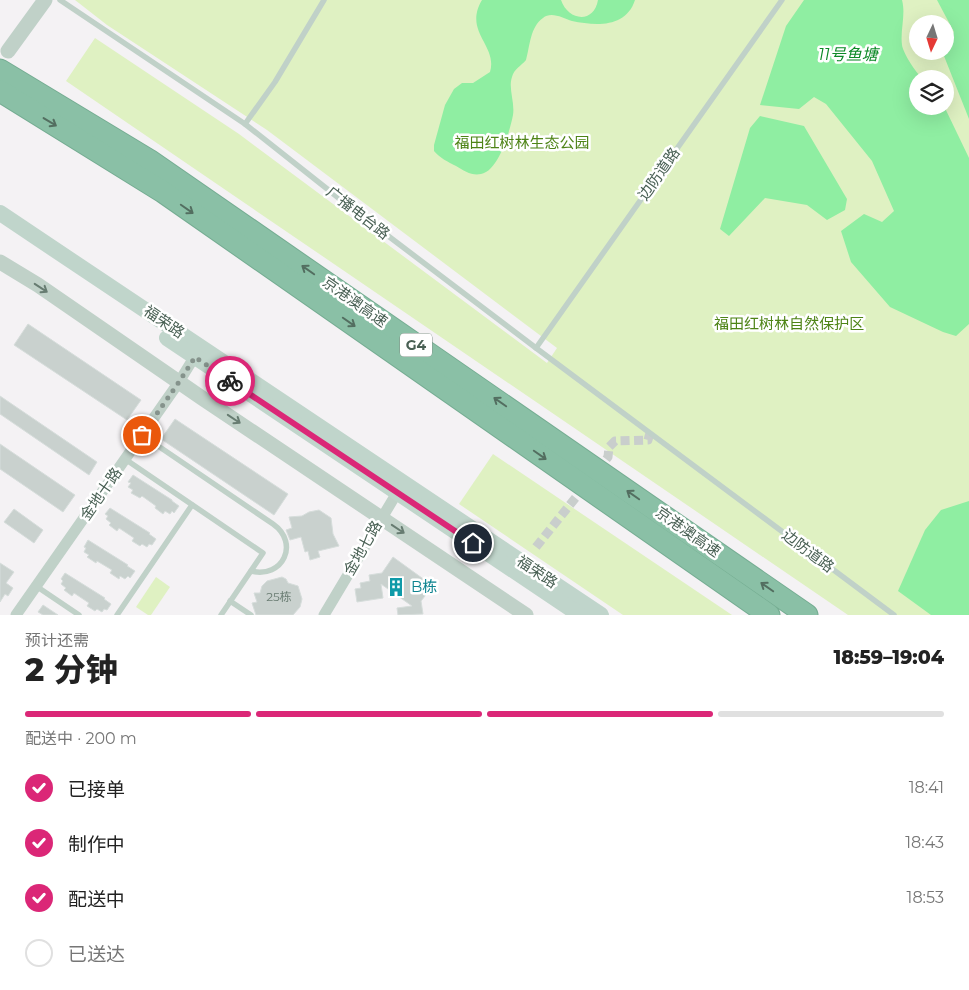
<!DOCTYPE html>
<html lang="zh">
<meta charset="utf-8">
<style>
body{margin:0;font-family:Montserrat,"Noto Sans SC",sans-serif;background:#f6f6f6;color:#222;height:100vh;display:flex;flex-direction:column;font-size:19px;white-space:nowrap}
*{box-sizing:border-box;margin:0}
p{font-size:16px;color:#767676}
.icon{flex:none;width:28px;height:28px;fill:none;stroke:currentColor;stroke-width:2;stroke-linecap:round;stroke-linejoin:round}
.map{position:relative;height:615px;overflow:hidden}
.details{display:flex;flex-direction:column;background:#fff;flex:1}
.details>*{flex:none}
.needle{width:32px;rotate:184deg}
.controls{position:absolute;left:909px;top:15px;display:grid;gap:10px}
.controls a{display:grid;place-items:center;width:45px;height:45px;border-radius:50%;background:#fff;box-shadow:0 5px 20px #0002;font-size:25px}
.pin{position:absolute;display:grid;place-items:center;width:42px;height:42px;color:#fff;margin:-21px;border:2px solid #fff;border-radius:50%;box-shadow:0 1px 5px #0007}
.courier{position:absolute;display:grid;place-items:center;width:50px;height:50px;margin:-25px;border:4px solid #db2777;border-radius:50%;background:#fff;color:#222;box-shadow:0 1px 6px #0007}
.summary em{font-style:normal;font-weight:800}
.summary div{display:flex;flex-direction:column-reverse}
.summary{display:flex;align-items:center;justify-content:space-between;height:85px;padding:0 25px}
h1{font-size:32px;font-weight:800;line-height:38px}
.bar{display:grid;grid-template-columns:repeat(4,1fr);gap:8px 5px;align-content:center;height:60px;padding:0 25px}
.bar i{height:6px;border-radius:4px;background:#e0e0e0}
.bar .on{background:#db2777}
.bar p{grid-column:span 4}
ol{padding:0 25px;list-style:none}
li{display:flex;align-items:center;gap:15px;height:55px}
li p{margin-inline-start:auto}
li .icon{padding:5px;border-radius:50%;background:#db2777;color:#fff;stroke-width:4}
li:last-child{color:#767676}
li i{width:28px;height:28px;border:2px solid #e0e0e0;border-radius:50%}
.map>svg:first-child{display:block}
</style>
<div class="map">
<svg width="969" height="615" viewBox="0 0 969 615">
<rect width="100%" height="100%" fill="#f4f2f4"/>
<g fill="#dff1c2" fill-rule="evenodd">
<path d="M 75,0 L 969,0 L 969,615 L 848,615 L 66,81 L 95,38 L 239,134 L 547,363 L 557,348 L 267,130 L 107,25 ZM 918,24 L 945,24 L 945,51 L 918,51 ZM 918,79 L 945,79 L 945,106 L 918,106 Z"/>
<path d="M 493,454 L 732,615 L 623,615 L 459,504 Z"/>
<path d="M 156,577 L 170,587 L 151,615 L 148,615 L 136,607 Z"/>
</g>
<g fill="#8feea2">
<path d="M 482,0 L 561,0 C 568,21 594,24 598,0 L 635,0 C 626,28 596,26 572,21 C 563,18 551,11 543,18 C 530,27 530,46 526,60 C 521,66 514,69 512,77 C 508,88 515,102 513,115 C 510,130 499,171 481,174 C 472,176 464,171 456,166 C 448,162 440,158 434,151 L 434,145 L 445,105 L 454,89 L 462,83 L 473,83 L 490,72 C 498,45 463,32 482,0 Z"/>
<path d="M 804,0 L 902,0 C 906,15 900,30 902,45 C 903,53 916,73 923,79 L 918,79 L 918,106 L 944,106 L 969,158 L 969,324 L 956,336 L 943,332 L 890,307 L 851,262 L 841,231 L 864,214 L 882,222 L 894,211 L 872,161 L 826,104 L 814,97 L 799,109 L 760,105 L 786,26 Z"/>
<path d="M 937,0 L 969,0 L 969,119 L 944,56 L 946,41 L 954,32 Z"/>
<path d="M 760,116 L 804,126 L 847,199 L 845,210 L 827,220 L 807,205 L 765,198 L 729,236 L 720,229 L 750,128 Z"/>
<path d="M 969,501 L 969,615 L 931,615 L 898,591 L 925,530 L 941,510 Z"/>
</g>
<g fill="#c9d1ce" stroke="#d6dddb">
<path d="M 28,324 L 141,400 L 127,420 L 14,345 Z"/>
<path d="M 0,396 L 97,462 L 89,475 L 0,414 Z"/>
<path d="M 175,419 L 288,494 L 274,515 L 161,439 Z"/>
<path d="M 0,444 L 75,495 L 63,512 L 0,469 Z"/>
<path d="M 133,475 L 172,500 L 172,501 L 179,506 L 174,513 L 172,511 L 170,514 L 165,511 L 163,514 L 155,508 L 156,506 L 142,496 L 140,498 L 131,493 L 133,490 L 128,487 L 131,483 L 128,482 Z"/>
<path d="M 110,508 L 150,533 L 149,534 L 156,539 L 152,545 L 149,544 L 147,547 L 142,544 L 140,546 L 132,541 L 134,538 L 119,528 L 117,531 L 109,525 L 111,523 L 106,519 L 108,516 L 105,514 Z"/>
<path d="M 14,509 L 43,530 L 34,543 L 4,522 Z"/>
<path d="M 319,510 L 331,518 L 333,534 L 339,546 L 318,551 L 320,557 L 310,560 L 308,551 L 305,552 L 301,537 L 290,540 L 286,530 L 292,528 L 289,517 L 302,516 L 309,512 Z"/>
<path d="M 88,540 L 128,565 L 127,566 L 135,571 L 130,578 L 128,576 L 125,579 L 120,576 L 119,579 L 110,573 L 112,570 L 97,561 L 96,563 L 87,557 L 89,555 L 84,552 L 86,548 L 84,547 Z"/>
<path d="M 393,557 L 433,586 L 421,601 L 423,614 L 398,615 L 397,608 L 412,606 L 381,584 L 383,598 L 357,602 L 355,589 L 361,588 L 360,583 L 370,581 L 369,575 L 382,573 Z"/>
<path d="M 0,563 L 14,572 L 6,583 L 13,588 L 8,596 L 5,594 L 0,602 Z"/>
<path d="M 65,573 L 105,598 L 104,599 L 111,604 L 107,610 L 104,609 L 102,612 L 97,609 L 95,611 L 87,606 L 89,603 L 74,593 L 72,596 L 64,590 L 66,588 L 61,584 L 63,581 L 61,579 Z"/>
<path d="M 282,577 L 286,579 L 288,583 L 298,586 L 302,599 L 300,607 L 293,615 L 256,615 L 252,603 L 257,602 L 254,593 L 260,593 L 262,586 L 267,581 Z"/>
<path d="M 43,605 L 58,615 L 43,615 L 38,612 Z"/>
</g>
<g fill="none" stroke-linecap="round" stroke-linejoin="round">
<g stroke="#c9cecc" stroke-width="9" stroke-dasharray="9 4.5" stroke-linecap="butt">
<path d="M 598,470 L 608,457 L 609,447 L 615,441 L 648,440 L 650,433"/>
<path d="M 536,547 L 585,486"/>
</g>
<g stroke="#75ac92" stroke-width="23">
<g id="motorway">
<path d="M 0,70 L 149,160 L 807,615"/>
<path d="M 0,91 L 163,192 L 769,615"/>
</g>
</g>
<g stroke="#c0d1c8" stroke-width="5.5">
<path d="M 60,0 L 245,124 L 350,207 L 536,348 L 894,615"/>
<path d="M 245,124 L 275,82 L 324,0"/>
<path d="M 536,348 L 782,0"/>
<path d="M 142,435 L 273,524 C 300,543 283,579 251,571"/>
<path d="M 125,459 L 263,553 L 221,615"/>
<path d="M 36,586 L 79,615"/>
<path d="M 230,601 L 251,615"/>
<path d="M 117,615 L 192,505"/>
</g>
<g stroke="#c0d1c8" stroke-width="11">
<path d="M 16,615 L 179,382 L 198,351"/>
<path d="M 324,615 L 401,486"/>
</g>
<g stroke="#c0d1c8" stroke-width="15">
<path d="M 8,51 L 45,0"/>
<path d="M 0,262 L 38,285 L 202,398 L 526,615"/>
</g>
<g stroke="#c0d5cb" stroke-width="16">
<path d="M 0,213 L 601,615"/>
<path d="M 167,338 L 580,615"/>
</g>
<use href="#motorway" stroke="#8ac0a6" stroke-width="21"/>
</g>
<defs><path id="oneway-shaft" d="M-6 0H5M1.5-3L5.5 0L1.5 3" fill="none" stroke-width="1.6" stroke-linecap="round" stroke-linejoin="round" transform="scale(1.25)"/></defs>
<g stroke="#536e60">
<use href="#oneway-shaft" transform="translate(50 122) rotate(31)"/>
<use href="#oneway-shaft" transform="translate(187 209) rotate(35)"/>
<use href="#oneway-shaft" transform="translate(308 270) rotate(-145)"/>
<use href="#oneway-shaft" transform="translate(349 322) rotate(35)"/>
<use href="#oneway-shaft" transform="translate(500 402) rotate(-145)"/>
<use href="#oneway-shaft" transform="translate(540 455) rotate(35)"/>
<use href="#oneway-shaft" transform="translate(633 495) rotate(-145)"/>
<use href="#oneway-shaft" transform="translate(767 587) rotate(-145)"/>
</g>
<g stroke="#677c71">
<use href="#oneway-shaft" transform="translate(41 288) rotate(33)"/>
<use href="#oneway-shaft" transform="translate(234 419) rotate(34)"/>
<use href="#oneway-shaft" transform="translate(398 529) rotate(34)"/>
</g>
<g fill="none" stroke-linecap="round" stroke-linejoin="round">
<path stroke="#85938c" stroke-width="5" stroke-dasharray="0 9" d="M 142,435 L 179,382 L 195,357 L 230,381"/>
<path stroke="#db2777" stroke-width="6" d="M 230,381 L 473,543"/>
</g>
<defs>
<g id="building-bare" transform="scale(1.5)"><path d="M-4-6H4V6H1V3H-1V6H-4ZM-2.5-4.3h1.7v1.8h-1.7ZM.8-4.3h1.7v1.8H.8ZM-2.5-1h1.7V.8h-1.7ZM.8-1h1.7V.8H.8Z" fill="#0f9aa8" stroke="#fff" stroke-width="2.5" paint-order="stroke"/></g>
</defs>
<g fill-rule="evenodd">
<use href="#building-bare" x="396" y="587"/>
</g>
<g text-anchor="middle" stroke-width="5" stroke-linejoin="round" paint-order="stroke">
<g font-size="12" fill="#697c72">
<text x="279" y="601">25栋</text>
</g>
<rect fill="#fff" stroke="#809087" stroke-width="1" x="400" y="333.5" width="32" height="23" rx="4"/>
<g font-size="14" font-weight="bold" fill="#496054">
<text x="416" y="350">G4</text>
</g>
<g font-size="15" fill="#4e8417" stroke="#fff">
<text x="522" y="148">福田红树林生态公园</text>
<text x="789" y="329">福田红树林自然保护区</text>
</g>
<g font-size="15" fill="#496054" stroke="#fff">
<text transform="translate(659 174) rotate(-55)" y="5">边防道路</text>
<text transform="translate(358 213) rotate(38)" y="5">广播电台路</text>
<text transform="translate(355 302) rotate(35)" y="5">京港澳高速</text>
<text transform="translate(164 322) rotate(34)" y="5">福荣路</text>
<text transform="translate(101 494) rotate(-55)" y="5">金地十路</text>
<text transform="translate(688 532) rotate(35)" y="5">京港澳高速</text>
<text transform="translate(363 548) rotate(-60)" y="5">金地七路</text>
<text transform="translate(808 551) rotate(37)" y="5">边防道路</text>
<text transform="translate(537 572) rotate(34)" y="5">福荣路</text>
</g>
<g font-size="15" fill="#0d838f" stroke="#fff" text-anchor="start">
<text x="411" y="592">B栋</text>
</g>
<g font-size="16" font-style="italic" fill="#0c8926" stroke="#fff">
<text x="848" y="60">11号鱼塘</text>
</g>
</g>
</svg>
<div class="controls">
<a><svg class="needle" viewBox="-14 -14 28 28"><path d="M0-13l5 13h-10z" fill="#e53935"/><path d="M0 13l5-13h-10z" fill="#767676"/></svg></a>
<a><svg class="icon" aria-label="layers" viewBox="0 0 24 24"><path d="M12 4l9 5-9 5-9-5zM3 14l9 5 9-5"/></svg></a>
</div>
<div class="pin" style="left:142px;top:435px;background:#ea580c"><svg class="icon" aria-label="bag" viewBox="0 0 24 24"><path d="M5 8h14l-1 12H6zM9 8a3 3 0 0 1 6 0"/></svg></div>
<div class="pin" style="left:473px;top:543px;background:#1f2937"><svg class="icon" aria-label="home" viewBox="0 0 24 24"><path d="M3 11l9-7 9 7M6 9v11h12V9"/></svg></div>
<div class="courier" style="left:230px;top:381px"><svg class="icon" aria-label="bike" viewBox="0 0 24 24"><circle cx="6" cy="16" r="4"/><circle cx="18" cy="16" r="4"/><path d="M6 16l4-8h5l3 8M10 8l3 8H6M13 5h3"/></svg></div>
</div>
<section class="details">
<div class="summary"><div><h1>2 分钟</h1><p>预计还需</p></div><em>18:59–19:04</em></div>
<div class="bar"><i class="on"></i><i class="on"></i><i class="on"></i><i></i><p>配送中 · 200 m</p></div>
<ol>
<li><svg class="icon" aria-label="check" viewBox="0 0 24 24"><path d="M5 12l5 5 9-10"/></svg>已接单<p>18:41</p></li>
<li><svg class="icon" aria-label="check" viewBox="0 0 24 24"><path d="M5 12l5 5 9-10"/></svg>制作中<p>18:43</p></li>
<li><svg class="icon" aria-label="check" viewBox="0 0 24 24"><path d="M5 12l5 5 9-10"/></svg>配送中<p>18:53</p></li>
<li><i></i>已送达</li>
</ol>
</section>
